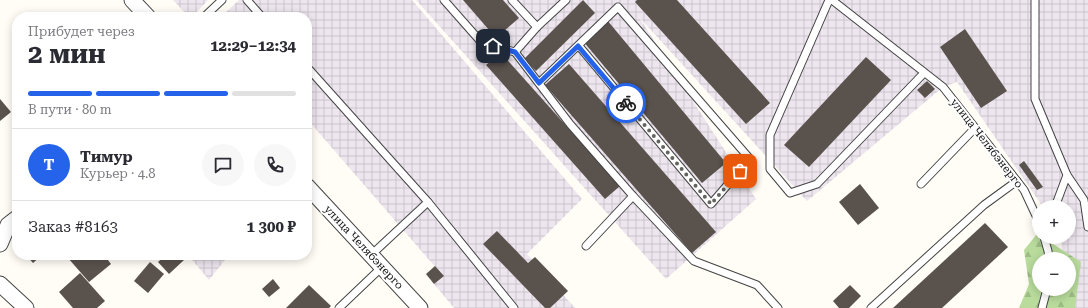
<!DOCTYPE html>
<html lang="ru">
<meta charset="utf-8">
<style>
body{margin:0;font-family:"Roboto Serif",serif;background:#f7f7f7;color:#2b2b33;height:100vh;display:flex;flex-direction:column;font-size:15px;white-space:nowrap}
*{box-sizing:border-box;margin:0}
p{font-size:13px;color:#7c7c81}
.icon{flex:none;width:22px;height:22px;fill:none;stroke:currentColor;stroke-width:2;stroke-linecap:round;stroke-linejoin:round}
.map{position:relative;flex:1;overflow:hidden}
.drawer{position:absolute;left:12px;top:12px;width:300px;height:248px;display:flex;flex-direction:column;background:#fff;border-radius:16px;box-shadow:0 2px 10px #0003}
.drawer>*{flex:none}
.buttons{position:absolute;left:1032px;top:200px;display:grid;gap:8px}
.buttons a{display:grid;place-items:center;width:44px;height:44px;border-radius:50%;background:#fff;box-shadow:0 2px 10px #0003;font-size:20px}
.pin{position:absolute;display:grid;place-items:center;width:34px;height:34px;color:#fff;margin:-17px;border-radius:8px;box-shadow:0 2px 6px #0006}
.courier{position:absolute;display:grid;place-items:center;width:40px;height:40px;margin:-20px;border:3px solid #2563eb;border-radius:50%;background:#fff;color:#222;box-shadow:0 1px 5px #0007}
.head em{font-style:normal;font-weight:700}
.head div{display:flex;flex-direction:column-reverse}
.head{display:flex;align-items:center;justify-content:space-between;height:68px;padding:0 16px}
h1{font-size:26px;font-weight:700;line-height:30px}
.bar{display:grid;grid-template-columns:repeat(4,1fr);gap:6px 4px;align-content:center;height:48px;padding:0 16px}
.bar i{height:5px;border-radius:3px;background:#e1e1e2}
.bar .active{background:#2563eb}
.bar p{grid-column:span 4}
.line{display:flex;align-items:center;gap:10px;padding:0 16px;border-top:1px solid #e1e1e2}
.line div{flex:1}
.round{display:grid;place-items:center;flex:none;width:42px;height:42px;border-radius:21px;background:#f7f7f7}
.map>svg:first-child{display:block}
</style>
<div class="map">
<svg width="1088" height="308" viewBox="0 0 1088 308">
<defs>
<pattern id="industrial-grid" width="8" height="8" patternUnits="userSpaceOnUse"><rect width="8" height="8" fill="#eee6ef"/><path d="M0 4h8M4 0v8" fill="none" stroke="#cbc4cc"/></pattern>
<pattern id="forest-firs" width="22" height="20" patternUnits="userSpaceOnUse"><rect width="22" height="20" fill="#b9dc9c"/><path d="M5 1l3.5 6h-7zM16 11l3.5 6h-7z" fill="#9ebc85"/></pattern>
</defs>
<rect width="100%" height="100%" fill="#fffdf5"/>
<g fill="url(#industrial-grid)">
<path d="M 173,0 L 208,0 L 192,17 L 189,17 Z"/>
<path d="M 239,0 L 412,0 L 582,199 L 527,254 L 575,308 L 454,308 L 434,284 L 443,276 L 307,119 L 307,17 L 221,17 Z"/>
<path d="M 416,0 L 1088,0 L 1088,308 L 1058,308 L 1069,289 L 1069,259 L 1063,259 L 1061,237 L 1069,237 L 1069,207 L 1043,207 L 957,82 L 943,87 L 807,201 L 639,17 L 756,199 L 666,279 Z"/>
<path d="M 188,255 L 229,255 L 209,280 Z"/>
</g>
<path fill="url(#forest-firs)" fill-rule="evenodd" d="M 1037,234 L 1039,237 L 1042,237 L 1081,262 L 1075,308 L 1019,308 L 1029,284 L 1024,250 ZM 1039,259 L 1069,259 L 1069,289 L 1039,289 Z"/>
<g fill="#5a524d">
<path d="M 463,0 L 503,0 L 519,18 L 496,38 Z"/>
<path d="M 583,0 L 595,13 L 536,71 L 524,59 Z"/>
<path d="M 637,0 L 677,0 L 770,103 L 746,124 L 635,2 Z"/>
<path d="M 607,20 L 726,163 L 702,183 L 583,41 Z"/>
<path d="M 965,29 L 1007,91 L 981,108 L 940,47 Z"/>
<path d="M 501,53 L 620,186 L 605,199 L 486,65 Z"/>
<path d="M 866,57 L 891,80 L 809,167 L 784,145 Z"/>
<path d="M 569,64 L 716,232 L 692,253 L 545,85 Z"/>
<path d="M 927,81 L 935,89 L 925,98 L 917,90 Z"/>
<path d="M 0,99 L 11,112 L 0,121 Z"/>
<path d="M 1024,161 L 1043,187 L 1037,190 L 1019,165 Z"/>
<path d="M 860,184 L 879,208 L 858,225 L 839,202 Z"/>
<path d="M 985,223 L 1008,247 L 942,308 L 893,308 Z"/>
<path d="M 497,231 L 528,263 L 535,257 L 568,291 L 550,308 L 545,308 L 483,244 Z"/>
<path d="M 26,255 L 42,255 L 33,263 Z"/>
<path d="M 72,255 L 104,255 L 111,264 L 89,282 L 68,258 Z"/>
<path d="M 166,255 L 180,255 L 184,260 L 169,274 L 158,262 Z"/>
<path d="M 150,262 L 164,274 L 148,293 L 134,281 Z"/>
<path d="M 435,266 L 444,276 L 434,284 L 426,274 Z"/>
<path d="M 80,273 L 105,301 L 97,308 L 73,308 L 59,292 Z"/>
<path d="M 273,279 L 280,288 L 269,297 L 262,289 Z"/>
<path d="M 309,285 L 331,306 L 329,308 L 286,308 Z"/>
<path d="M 850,285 L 861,296 L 849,308 L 839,308 L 833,301 Z"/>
</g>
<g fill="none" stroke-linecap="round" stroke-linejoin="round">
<g stroke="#444" stroke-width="9">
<g id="lane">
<path d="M 247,0 L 262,17"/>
<path d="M 444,0 L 482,43 L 515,52 L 570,124 L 633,196 L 694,261 L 757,285 L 778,308"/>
<path d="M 512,0 L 537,27"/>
<path d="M 829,0 L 770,135 L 770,169 L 790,193 L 817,184 L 924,73"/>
<path d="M 832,0 L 943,87 L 1024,190 L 1039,222"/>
<path d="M 1035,0 L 1035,99 L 1067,175 L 1084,200 L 1088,227"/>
<path d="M 204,17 L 222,0"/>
<path d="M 515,52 L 537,27 L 566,0"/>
<path d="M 307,67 L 428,202 L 371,255"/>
<path d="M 539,83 L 618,7 L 750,159 L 711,204 L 579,46"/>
<path d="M 921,184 L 975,128"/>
<path d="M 428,202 L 514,308"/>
<path d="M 1055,207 L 1067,175"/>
<path d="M 1044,237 L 1048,251 L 1049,259"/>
<path d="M 586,246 L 633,196"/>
<path d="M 339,308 L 382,267"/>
<path d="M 871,308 L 984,205 L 1017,181"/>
<path d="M 1042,308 L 1047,289"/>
</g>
</g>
<g stroke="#444" stroke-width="17">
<g id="street">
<path d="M 132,0 L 148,17"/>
<path d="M 307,186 L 420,308"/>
<path d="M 0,244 L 8,225 L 17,218"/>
<path d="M 0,284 L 26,308"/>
</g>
</g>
<use href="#lane" stroke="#fff" stroke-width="7"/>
<use href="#street" stroke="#fff" stroke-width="15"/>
</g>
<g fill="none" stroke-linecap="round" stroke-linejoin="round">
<path stroke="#646461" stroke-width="4" stroke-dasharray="0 7.2" d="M 626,103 L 711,204 L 740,171"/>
<path stroke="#2563eb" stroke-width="5" d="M 493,46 L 515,52 L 539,83 L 578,46 L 626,103"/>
</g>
<g text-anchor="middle" stroke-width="4" stroke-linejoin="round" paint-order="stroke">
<g font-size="11" fill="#111" stroke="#fff">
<text transform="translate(987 143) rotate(52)" y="4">улица Челябэнерго</text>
<text transform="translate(364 247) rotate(47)" y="4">улица Челябэнерго</text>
</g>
</g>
</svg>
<div class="buttons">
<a>+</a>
<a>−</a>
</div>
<div class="pin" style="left:740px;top:171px;background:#ea580c"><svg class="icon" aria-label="bag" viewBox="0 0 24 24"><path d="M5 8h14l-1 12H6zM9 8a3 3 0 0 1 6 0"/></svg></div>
<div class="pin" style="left:493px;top:46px;background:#1f2937"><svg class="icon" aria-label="home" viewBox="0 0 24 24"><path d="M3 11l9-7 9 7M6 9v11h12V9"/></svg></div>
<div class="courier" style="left:626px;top:103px"><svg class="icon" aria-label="bike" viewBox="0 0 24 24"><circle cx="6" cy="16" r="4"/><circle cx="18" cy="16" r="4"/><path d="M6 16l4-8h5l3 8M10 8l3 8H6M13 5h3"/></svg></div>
<section class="drawer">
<div class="head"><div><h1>2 мин</h1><p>Прибудет через</p></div><em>12:29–12:34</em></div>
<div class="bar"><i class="active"></i><i class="active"></i><i class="active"></i><i></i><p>В пути · 80 m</p></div>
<div class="line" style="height:72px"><b class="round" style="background:#2563eb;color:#fff">Т</b><div><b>Тимур</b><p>Курьер · 4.8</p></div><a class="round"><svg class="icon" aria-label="chat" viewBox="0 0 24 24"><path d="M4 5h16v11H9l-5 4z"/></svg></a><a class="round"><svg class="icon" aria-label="phone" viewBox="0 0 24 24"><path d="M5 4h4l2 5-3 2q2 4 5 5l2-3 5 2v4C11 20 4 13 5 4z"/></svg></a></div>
<div class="line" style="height:52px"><div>Заказ #8163</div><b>1 300 ₽</b></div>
</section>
</div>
